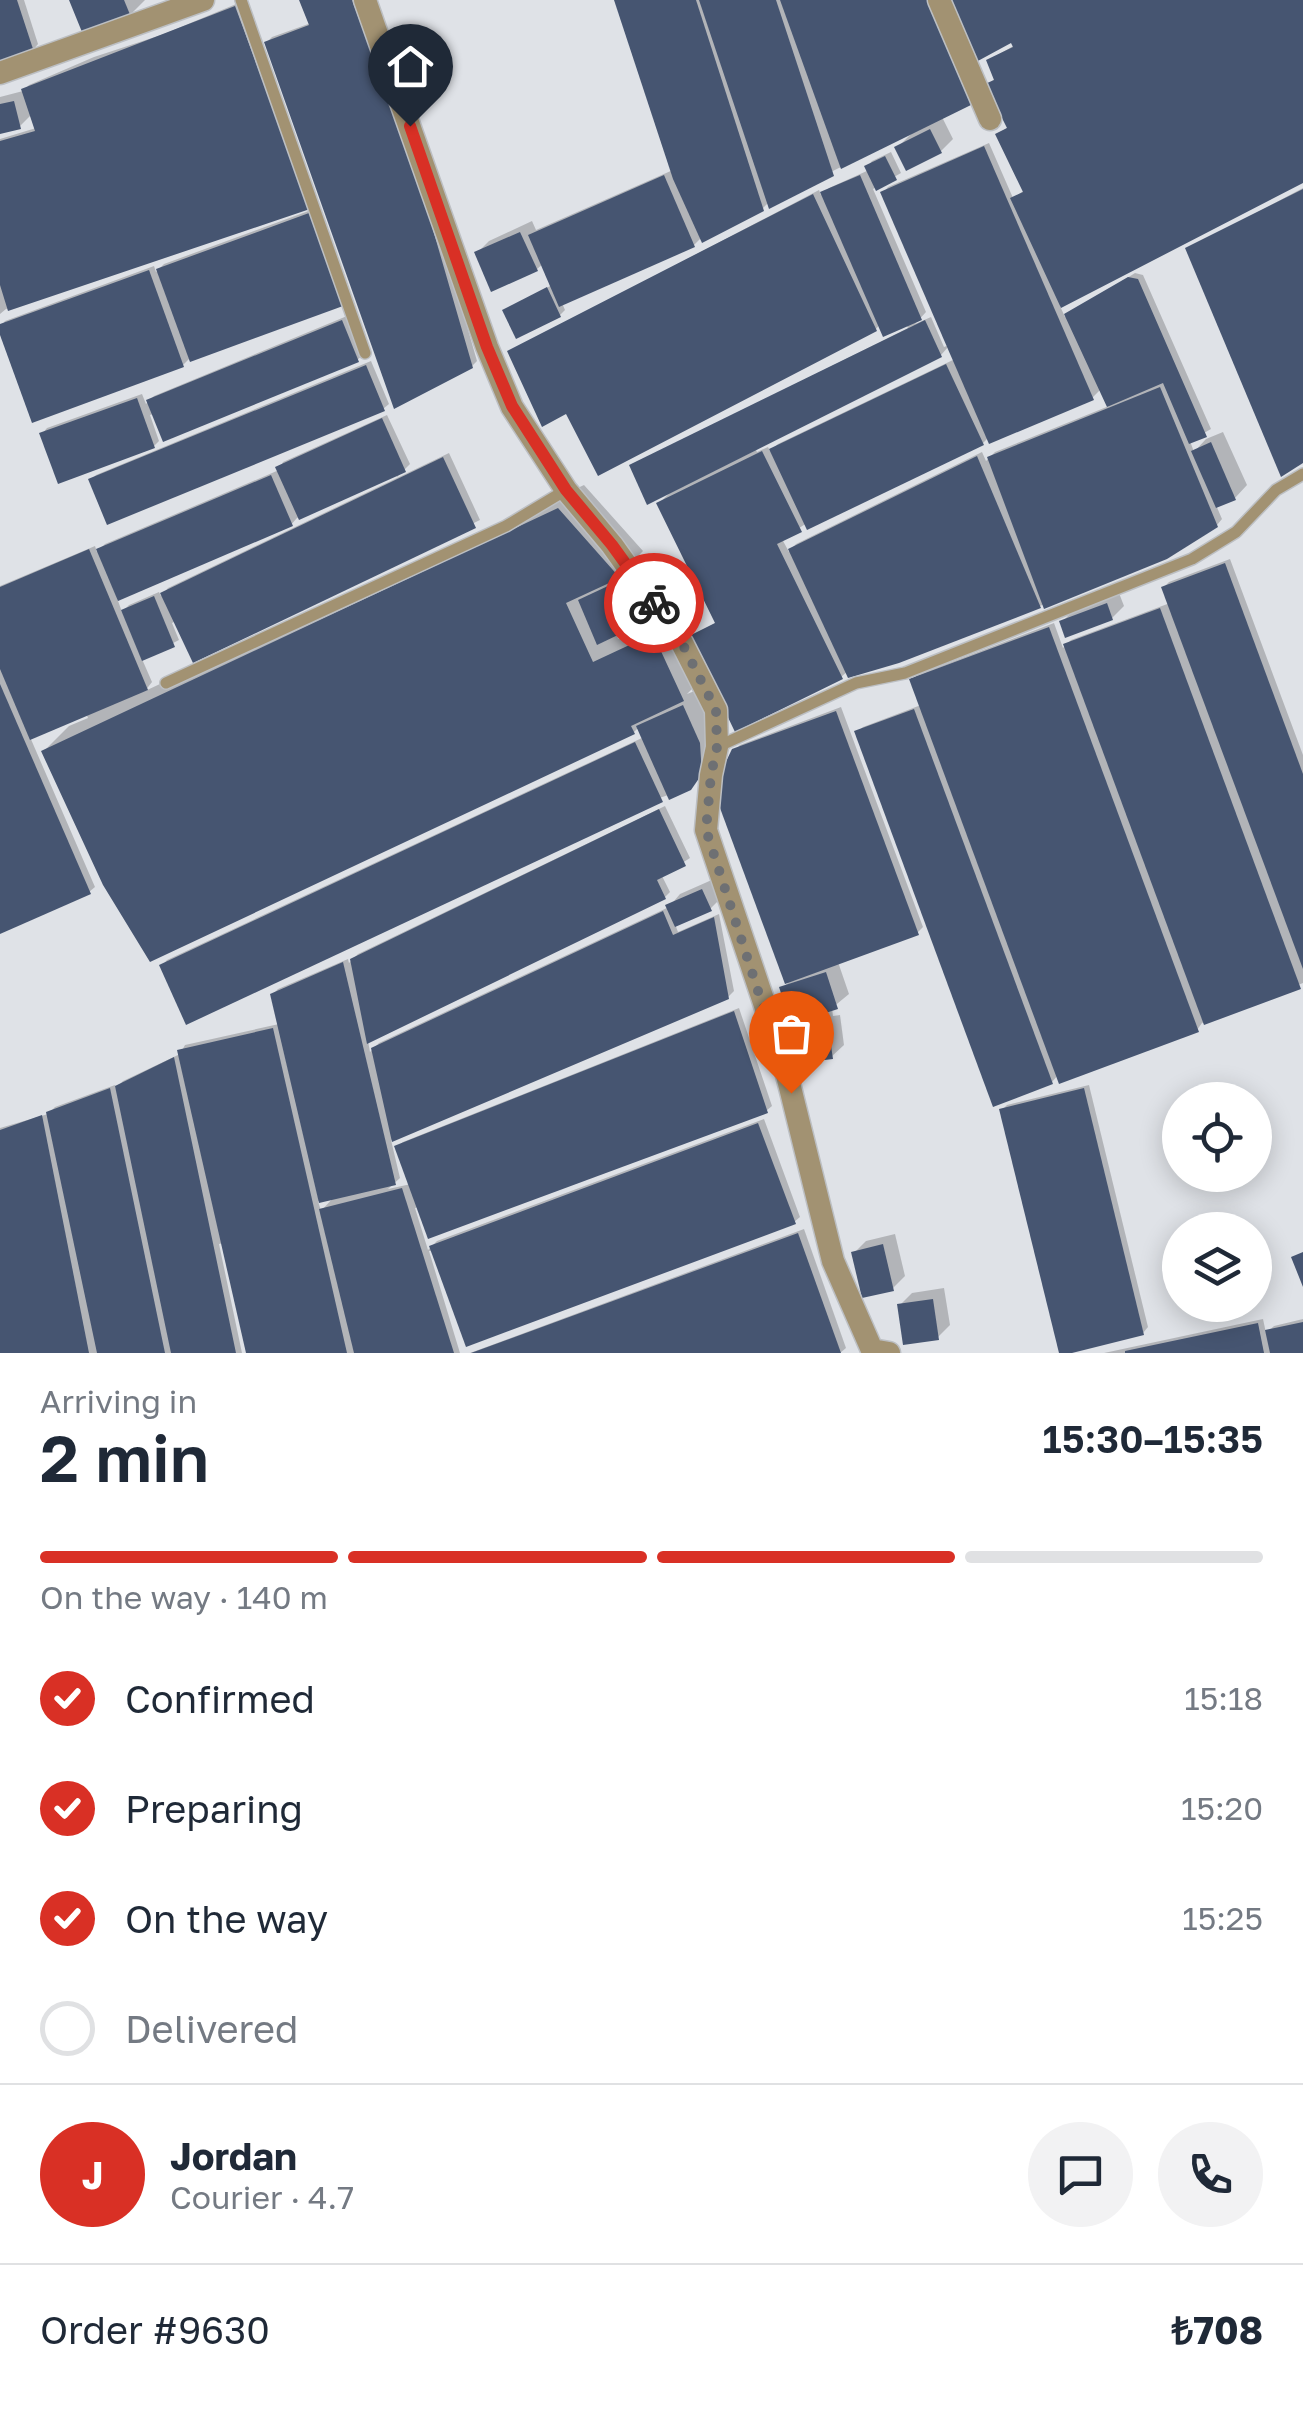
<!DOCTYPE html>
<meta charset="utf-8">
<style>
body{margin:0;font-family:"Golos Text",sans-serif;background:#f2f2f3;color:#1f2937;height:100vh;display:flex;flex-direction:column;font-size:38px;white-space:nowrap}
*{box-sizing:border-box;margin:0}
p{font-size:32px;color:#747a83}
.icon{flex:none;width:55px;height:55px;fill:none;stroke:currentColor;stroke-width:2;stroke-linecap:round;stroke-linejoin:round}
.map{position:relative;height:1353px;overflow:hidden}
.sheet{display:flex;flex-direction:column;background:#fff;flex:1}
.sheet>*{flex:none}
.controls{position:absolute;left:1162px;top:1082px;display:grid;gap:20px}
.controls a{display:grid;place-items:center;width:110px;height:110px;border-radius:50%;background:#fff;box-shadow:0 5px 25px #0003;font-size:50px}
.pin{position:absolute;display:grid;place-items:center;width:85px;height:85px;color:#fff;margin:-102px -42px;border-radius:50% 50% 50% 0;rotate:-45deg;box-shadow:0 0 10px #0007}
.pin .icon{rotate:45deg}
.courier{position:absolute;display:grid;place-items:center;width:100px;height:100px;margin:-50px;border:8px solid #d93025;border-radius:50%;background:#fff;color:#222;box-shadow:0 2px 12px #0007}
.headline em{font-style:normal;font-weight:600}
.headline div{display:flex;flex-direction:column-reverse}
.headline{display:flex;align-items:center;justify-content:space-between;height:170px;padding:0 40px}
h1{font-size:65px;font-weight:600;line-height:75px}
.bar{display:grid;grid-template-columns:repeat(4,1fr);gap:15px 10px;align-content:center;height:120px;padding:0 40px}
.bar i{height:12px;border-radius:8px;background:#e0e1e3}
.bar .current{background:#d93025}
.bar p{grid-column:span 4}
.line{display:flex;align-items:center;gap:25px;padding:0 40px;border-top:2px solid #e0e1e3}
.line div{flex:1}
.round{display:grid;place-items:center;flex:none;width:105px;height:105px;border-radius:52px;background:#f2f2f3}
ol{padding:0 40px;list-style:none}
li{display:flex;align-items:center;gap:30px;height:110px}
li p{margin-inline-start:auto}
li .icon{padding:10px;border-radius:50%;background:#d93025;color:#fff;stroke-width:4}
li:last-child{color:#747a83}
li i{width:55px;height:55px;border:5px solid #e0e1e3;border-radius:50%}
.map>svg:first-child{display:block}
</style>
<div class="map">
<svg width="1303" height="1353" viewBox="0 0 1303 1353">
<rect width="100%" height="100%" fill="#dfe2e7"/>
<g fill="#0003" fill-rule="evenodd">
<path d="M 0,0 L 24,0 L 38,44 L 33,50 L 0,60 Z"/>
<path d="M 72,0 L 145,0 L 130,15 Z"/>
<path d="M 302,0 L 359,0 L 425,179 L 477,361 L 472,366 L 267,42 L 272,37 L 311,23 Z"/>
<path d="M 617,0 L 939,0 L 942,117 L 953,139 L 941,151 L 897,148 L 913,132 L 769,202 L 762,209 L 702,237 L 694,245 L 562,303 L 565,310 L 560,315 L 505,310 L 552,285 L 543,264 L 537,269 L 477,253 L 489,241 L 532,221 L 536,230 L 673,170 Z"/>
<path d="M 1303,0 L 1303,181 L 1060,306 L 1065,317 L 1135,273 L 1143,275 L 1211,429 L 1190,441 L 1194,452 L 1206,439 L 1223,432 L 1247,485 L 1235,498 L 1216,505 L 1222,519 L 1217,525 L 1040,606 L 848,671 L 841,677 L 709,672 L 687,694 L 702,688 L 718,724 L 709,768 L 689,788 L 162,966 L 167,960 L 644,737 L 639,727 L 634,732 L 44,751 L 69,726 L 88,718 L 86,713 L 30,737 L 95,887 L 89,892 L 0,931 L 0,586 L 95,546 L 97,552 L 105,544 L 279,470 L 283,462 L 387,415 L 410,464 L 397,477 L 396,474 L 297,518 L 289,527 L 117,598 L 122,612 L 129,605 L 159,592 L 161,596 L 168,588 L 449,453 L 480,520 L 194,660 L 176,621 L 172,623 L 179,640 L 142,659 L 152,682 L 145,691 L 584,485 L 643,551 L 619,576 L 636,568 L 654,609 L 642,621 L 616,633 L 618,639 L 678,611 L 690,638 L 717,622 L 659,503 L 672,491 L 632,466 L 908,328 L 906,324 L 880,324 L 876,329 L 568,410 L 510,352 L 819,190 L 821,195 L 829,188 L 869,170 L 867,167 L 872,161 L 891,152 L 901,173 L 873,189 L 926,312 L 915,324 L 931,317 L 944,347 L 949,345 L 883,193 L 888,187 L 989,143 L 1013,198 L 1025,190 L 998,135 L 1009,126 L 988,84 L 996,78 L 989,60 L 1015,45 L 950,8 ZM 949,346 L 955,359 L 778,444 L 770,451 L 768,447 L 757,452 L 755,448 L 941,355 ZM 1101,389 L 1109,406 L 995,452 L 986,461 L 982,452 L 796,544 L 789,552 L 782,539 L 807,523 L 983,443 L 989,437 L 1092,398 Z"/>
<path d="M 241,2 L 308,207 L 6,309 L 0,314 L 0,139 L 36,128 L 32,114 L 20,126 L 0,131 L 0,97 L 23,91 L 29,85 L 94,57 L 164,34 Z"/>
<path d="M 1303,188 L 1303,460 L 1188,249 Z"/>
<path d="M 314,209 L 342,304 L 191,357 L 183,365 L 0,328 L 5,321 L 154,266 L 156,272 L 164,264 Z"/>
<path d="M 347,316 L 363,355 L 357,360 L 150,415 L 159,441 L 154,446 L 42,434 L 47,428 L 142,394 L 146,404 L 154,396 Z"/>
<path d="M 371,361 L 389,404 L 383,409 L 91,480 L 96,475 Z"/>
<path d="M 1230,559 L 1303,755 L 1303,983 L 1202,1023 L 1197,1030 L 1058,1075 L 1052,1082 L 857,732 L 863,727 L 921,705 L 912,680 L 917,675 L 1054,623 L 1063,648 L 1071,640 L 1170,603 L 1164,587 L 1169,582 Z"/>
<path d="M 671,572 L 684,590 L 679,595 L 661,579 Z"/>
<path d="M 1119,593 L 1124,606 L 1112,618 L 1062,622 L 1074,610 Z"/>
<path d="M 841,707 L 923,927 L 918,932 L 838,962 L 849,994 L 832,1008 L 833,1016 L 840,1015 L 844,1045 L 831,1057 L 799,1025 L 808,1015 L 782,988 L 788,983 L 734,751 L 740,745 Z"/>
<path d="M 665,806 L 690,858 L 662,876 L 670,892 L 665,897 L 368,1041 L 370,1052 L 379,1043 L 669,907 L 680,894 L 714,879 L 722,897 L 710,909 L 675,924 L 678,932 L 719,914 L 734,991 L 728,997 L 391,1140 L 400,1178 L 388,1189 L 411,1184 L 397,1147 L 403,1142 L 739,1008 L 772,1106 L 766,1111 L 415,1208 L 428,1250 L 437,1241 L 764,1119 L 800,1217 L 794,1222 L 429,1251 L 460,1353 L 249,1353 L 224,1243 L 219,1244 L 242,1353 L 0,1353 L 0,1128 L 48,1114 L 55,1107 L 115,1085 L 116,1088 L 123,1081 L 180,1054 L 185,1045 L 279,1024 L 272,995 L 278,989 L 348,959 L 349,963 L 358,954 ZM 334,1197 L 321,1211 L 318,1201 Z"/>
<path d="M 1089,1085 L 1148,1327 L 1143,1333 L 1062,1353 L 1002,1110 L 1007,1105 Z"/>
<path d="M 804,1229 L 846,1348 L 840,1353 L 470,1353 Z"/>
<path d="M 895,1234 L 905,1276 L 893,1288 L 854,1253 L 866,1241 Z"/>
<path d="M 944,1288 L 950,1325 L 938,1337 L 900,1305 L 912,1293 Z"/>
<path d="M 1263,1319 L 1266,1333 L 1274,1326 L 1303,1319 L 1303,1353 L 1104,1353 Z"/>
</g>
<g fill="#465571">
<path d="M 0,0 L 17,0 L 34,52 L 0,62 Z"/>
<path d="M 69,0 L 124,0 L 131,17 L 84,37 Z"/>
<path d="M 299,0 L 352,0 L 420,185 L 473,368 L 394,409 L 264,42 L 309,25 Z"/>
<path d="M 614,0 L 696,0 L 764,211 L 702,243 L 673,179 Z"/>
<path d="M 699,0 L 776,0 L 834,176 L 769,209 Z"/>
<path d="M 780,0 L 932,0 L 975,103 L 841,169 Z"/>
<path d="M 944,0 L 1303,0 L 1303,183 L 1061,308 L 1010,198 L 1023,192 L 995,134 L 1007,128 L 985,84 L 994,80 L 986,60 L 1013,47 L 1011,43 L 976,62 Z"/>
<path d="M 235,6 L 310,209 L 8,311 L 0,285 L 0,141 L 35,131 L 21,89 Z"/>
<path d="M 14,101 L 21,129 L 0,134 L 0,104 Z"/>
<path d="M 930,129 L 942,153 L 906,171 L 894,147 Z"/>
<path d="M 984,146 L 1094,400 L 989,444 L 880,192 Z"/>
<path d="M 885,156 L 897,180 L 876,191 L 864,166 Z"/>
<path d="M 664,175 L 695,247 L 559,307 L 528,235 Z"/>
<path d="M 860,175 L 922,320 L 883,337 L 820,192 Z"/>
<path d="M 1303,189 L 1303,463 L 1281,477 L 1185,248 Z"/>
<path d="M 813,194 L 877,331 L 598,476 L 566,414 L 542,427 L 507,351 Z"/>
<path d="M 309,213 L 343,306 L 190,362 L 156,269 Z"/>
<path d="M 520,232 L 538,271 L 491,292 L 474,252 Z"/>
<path d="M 149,270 L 184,367 L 32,423 L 0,335 L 0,324 Z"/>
<path d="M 1128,277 L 1138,279 L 1207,437 L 1189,444 L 1163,383 L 1107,407 L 1064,314 Z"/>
<path d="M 547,287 L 561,317 L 516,339 L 502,310 Z"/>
<path d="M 342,320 L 359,362 L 163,442 L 146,400 Z"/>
<path d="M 925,320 L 942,357 L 647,505 L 629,465 Z"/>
<path d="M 946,364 L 984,445 L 807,530 L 769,449 Z"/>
<path d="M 366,365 L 385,411 L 107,525 L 88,479 Z"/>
<path d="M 1160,387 L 1218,527 L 1167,559 L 1044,609 L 987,457 Z"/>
<path d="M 137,398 L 155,448 L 58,484 L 39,433 Z"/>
<path d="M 382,418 L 406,472 L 299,520 L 275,467 Z"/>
<path d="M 1211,442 L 1236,500 L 1216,508 L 1191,451 Z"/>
<path d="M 762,451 L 802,532 L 777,544 L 843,679 L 735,732 L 689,636 L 715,623 L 656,503 Z"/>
<path d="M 977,456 L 1041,608 L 899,663 L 848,678 L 788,549 Z"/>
<path d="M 443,457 L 476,528 L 193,663 L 160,593 Z"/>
<path d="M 271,475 L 293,526 L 118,601 L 96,549 Z"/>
<path d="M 558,508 L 620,578 L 566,603 L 593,662 L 653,634 L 684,701 L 631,726 L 635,734 L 150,962 L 103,885 L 41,751 Z"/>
<path d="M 89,549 L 148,690 L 30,740 L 0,669 L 0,587 Z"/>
<path d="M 1225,563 L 1303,774 L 1303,969 L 1161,587 Z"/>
<path d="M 664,576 L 680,597 L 669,606 L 653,584 Z"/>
<path d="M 623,579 L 643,623 L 597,645 L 578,600 Z"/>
<path d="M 154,596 L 175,647 L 142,661 L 121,610 Z"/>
<path d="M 1107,603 L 1113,620 L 1065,638 L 1059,621 Z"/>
<path d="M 1160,608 L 1301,989 L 1204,1025 L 1063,644 Z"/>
<path d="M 1049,627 L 1199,1032 L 1059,1084 L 909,679 Z"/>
<path d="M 0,684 L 91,894 L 0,934 Z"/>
<path d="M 683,705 L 700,743 L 702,774 L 691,790 L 669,800 L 636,726 Z"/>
<path d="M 914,709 L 1053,1084 L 993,1107 L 854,731 Z"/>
<path d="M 836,711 L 919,935 L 785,984 L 713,789 L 732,749 Z"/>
<path d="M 635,742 L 663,802 L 186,1025 L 159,965 Z"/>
<path d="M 659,809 L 686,866 L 657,880 L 666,899 L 367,1044 L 350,959 Z"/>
<path d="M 702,889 L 712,911 L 675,927 L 665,905 Z"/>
<path d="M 663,911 L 673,935 L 714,917 L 729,999 L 392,1142 L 371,1048 Z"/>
<path d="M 343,962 L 396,1185 L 319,1203 L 270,994 Z"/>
<path d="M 826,972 L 838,1009 L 791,1024 L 779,987 Z"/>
<path d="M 734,1011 L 768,1113 L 428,1239 L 394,1146 Z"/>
<path d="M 821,1022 L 821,1027 L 828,1026 L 833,1059 L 800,1063 L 796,1024 Z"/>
<path d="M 273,1028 L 347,1353 L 246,1353 L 177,1050 Z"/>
<path d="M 174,1057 L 236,1353 L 171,1353 L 115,1086 Z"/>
<path d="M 110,1088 L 165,1353 L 97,1353 L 46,1112 Z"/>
<path d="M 1084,1088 L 1144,1335 L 1072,1353 L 1059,1353 L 999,1109 Z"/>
<path d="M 42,1115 L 89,1353 L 0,1353 L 0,1130 Z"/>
<path d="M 758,1123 L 796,1224 L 466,1347 L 429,1246 Z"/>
<path d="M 402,1188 L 454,1353 L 354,1353 L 319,1209 Z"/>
<path d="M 798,1233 L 841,1353 L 471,1353 Z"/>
<path d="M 883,1244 L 894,1291 L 862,1298 L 851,1252 Z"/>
<path d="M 1303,1252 L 1303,1287 L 1291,1257 Z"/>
<path d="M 933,1299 L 939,1340 L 903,1345 L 897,1304 Z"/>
<path d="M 1303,1322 L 1303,1353 L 1270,1353 L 1265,1330 Z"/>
<path d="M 1258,1323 L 1264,1353 L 1125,1353 L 1125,1351 Z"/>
</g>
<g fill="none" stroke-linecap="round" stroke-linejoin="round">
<g stroke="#bcbfc3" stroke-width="14">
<g id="service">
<path d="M 241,0 L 365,353"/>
<path d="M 166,683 L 506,526 L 566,490"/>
<path d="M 717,747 L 856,683 L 905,673 L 1192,559 L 1236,532 L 1276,490 L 1303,474"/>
</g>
</g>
<g stroke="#bcbfc3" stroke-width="25">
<g id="minor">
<path d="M 365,0 L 487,347 L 512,407 L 566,490 L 612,545 L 682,643 L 716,710 L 717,747 L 711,775 L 706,830 L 783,1059 L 833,1261 L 872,1350 L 889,1353"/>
<path d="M 939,0 L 990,119"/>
<path d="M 0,73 L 203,0"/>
</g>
</g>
<use href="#service" stroke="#a29272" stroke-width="11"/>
<use href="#minor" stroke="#a29272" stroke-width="22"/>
</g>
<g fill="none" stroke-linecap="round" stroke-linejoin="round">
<path stroke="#6e7073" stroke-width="10" stroke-dasharray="0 18" d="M 654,603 L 682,643 L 716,710 L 717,747 L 711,775 L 706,830 L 791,1093"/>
<path stroke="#d93025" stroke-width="12" d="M 410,126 L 487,347 L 512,406 L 566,490 L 612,545 L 654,603"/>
</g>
</svg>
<div class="controls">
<a><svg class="icon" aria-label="locate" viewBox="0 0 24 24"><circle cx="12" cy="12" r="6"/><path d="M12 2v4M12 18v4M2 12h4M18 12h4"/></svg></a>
<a><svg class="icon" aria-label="layers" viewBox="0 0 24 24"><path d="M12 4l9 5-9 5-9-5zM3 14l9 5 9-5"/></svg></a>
</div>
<div class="pin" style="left:791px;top:1093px;background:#ea580c"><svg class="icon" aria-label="bag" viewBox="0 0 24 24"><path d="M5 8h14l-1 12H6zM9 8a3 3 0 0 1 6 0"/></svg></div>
<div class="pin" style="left:410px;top:126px;background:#1f2937"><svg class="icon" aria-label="home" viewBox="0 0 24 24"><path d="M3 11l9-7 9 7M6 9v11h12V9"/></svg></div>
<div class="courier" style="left:654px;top:603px"><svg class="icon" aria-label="bike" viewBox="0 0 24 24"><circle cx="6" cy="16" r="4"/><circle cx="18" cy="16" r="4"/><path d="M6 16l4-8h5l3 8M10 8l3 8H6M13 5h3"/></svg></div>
</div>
<section class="sheet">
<div class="headline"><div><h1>2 min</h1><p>Arriving in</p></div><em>15:30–15:35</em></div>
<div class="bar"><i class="current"></i><i class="current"></i><i class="current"></i><i></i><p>On the way · 140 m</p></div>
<ol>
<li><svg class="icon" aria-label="check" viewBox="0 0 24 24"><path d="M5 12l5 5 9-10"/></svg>Confirmed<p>15:18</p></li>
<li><svg class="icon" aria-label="check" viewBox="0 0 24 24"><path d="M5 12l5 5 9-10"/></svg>Preparing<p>15:20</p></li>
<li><svg class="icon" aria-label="check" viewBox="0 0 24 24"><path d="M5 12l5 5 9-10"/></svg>On the way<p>15:25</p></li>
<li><i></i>Delivered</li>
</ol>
<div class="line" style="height:180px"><b class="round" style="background:#d93025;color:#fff">J</b><div><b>Jordan</b><p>Courier · 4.7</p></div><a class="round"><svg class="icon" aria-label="chat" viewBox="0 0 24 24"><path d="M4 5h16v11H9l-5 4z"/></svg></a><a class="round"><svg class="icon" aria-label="phone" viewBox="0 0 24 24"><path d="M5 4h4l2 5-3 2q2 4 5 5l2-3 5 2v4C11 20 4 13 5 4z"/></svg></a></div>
<div class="line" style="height:130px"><div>Order #9630</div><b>₺708</b></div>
</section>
